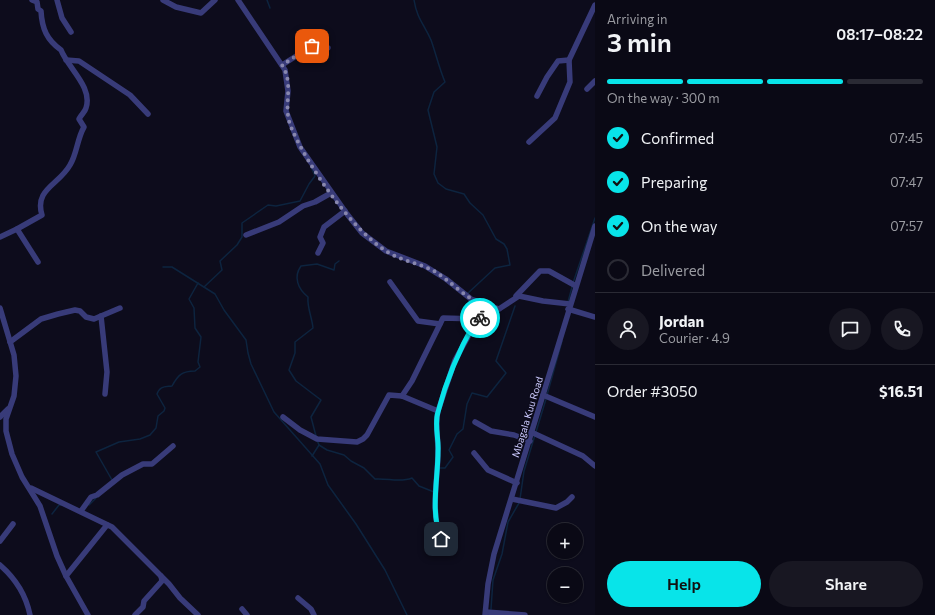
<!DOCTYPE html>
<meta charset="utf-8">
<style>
body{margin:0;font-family:Commissioner,sans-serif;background:#181722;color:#f1f3f6;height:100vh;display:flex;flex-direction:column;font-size:15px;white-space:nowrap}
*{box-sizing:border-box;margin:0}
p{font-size:13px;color:#999aa0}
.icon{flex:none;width:22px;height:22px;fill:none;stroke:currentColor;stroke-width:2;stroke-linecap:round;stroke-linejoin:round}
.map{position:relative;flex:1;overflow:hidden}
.sheet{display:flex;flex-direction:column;background:#0a0915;width:340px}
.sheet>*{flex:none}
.fabs{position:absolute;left:547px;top:523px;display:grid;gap:8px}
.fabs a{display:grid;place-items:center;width:36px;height:36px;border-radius:50%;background:#0a0915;box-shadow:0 1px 3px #0004,0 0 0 1px #2a2a34;font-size:20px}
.pin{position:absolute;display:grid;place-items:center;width:34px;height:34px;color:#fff;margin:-17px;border-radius:8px;box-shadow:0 2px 6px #0006}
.courier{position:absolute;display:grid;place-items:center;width:40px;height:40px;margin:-20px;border:3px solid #08e4e9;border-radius:50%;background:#fff;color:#222;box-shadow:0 1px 5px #0007}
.headline em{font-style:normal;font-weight:600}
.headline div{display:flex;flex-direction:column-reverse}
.headline{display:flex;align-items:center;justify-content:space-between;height:68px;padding:0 12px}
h1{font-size:26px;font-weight:600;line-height:30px}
.bar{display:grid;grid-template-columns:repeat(4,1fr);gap:6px 4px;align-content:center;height:48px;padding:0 12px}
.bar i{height:5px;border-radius:3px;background:#2a2a34}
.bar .on{background:#08e4e9}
.bar p{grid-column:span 4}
.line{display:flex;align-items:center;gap:10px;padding:0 12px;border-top:1px solid #2a2a34}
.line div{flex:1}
.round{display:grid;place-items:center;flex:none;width:42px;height:42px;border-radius:21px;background:#181722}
ol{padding:0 12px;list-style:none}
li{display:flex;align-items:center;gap:12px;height:44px}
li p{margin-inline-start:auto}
li .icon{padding:4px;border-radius:50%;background:#08e4e9;color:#111;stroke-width:4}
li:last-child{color:#999aa0}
li i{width:22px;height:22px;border:2px solid #2a2a34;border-radius:50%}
.primary-button{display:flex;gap:8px;margin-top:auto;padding:8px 12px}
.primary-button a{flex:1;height:46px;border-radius:24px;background:#08e4e9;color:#111;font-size:16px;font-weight:600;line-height:46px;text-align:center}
.primary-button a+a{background:#181722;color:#f1f3f6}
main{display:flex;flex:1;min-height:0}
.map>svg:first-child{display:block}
</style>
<main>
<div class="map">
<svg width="595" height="615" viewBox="0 0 595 615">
<rect width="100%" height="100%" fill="#0d0c1c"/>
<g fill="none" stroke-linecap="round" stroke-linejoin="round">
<g stroke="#0d243f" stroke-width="1.5">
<path d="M 267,0 L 270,8"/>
<path d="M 414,0 C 417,19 424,24 431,40 C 436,54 439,68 445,82 L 434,92 L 428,110 L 437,147 L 434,174 L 438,183 L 446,189 L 464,194 L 470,203 L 483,215 L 496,239 L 504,244 L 507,249 L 510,265 L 495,268 L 467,294"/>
<path d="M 163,267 L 172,267 L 215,294 L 224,310 L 246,340 L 248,353 L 251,364 L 274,412 L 320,464 L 328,485 L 356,524 L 385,570 L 407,615"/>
<path d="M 573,283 L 595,218"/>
<path d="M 204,287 L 222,270 L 220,261 L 237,245 L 242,237 L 242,223 L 268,205 L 276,206 L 300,201 L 309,184 L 315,176 L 311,167"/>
<path d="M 568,302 L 572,287"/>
<path d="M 547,395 L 562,341"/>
<path d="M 536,432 L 546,399"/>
<path d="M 316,436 L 311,417 L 321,400 L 296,381 L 289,370 L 295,353 L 295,342 L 313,328 C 312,317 307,308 308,297 C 298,289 293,277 301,266 L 317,264 L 334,270 L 335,264 L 339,261"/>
<path d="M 319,445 L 327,450 L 344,455 L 351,461 L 364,468 L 375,479 C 388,478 400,483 412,478 L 419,486 L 434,492"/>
<path d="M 312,456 L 319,445 L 317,440"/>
<path d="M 439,468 L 445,468 L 453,457 L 449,450 L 457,434 L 463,429 L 467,404 L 472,393 L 487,397 L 506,373 L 496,361 L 515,306"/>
<path d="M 112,480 L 96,452 L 119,442 L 140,439 L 150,435 L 156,428 L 158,416 L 164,411 L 165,408 L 157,394 C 160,386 164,387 172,386 C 178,375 182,371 195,371 L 200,367 L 198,362 L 201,337 L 195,328 L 194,308 L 189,299 L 198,283"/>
<path d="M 520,499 L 524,471 L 535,435"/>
<path d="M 89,505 L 96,498"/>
<path d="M 52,514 L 59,505 L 61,505"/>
<path d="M 491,609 L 493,580 L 502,554 L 508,522 L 519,503"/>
</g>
<g stroke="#383b79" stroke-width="5.5">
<path d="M 57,0 L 62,18 L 71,32"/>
<path d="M 163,0 L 176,7 L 201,13 L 215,0"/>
<path d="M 238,0 L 285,70 L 288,91 L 286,111 L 300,147 L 347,214 L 362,233 L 386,251 L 425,266 L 446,279 L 471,299 L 499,309 L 519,296 L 543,301 L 570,304"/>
<path d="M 66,60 L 79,61 L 130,95 L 148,114"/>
<path d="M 282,65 L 312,46 L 328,48"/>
<path d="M 587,89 L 595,81"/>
<path d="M 537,96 L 547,77 L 558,61 L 569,60"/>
<path d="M 529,142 L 555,118 L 570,82 L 569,60 L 595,5"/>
<path d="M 17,229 L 42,215 C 34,189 59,185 70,165 C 77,154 77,139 84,127 L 79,119 C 81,115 85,112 86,108 C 93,87 68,68 61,50 C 47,40 42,29 41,11 L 38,9 L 37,2 L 32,0"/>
<path d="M 246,235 L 279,222 L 303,206 L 315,202 L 331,193"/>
<path d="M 0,237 L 17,229 L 38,262"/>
<path d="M 318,253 L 323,243 L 320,237 L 324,227 L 345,211"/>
<path d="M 390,282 L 418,321 L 440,324"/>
<path d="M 516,296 L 540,271 L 549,271 L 576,286"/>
<path d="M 0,308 L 14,355 L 16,376 L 14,396 L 6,419 L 6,431 L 12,454 L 22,477 L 40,506 L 57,556 L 66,576 L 88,615"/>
<path d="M 568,309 L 595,317"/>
<path d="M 101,316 L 107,372 L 105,394"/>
<path d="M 10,342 L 41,319 L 58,314 L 75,310 L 80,311 L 86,317 L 94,319 L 120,308"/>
<path d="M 543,395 L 595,417"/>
<path d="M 402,396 L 412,381 L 443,318 L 478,319 L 499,309"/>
<path d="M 438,411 C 435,424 438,437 438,451 C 438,480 430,511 441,539"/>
<path d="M 0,417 L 8,409"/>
<path d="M 283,417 L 300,430 L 317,439 L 357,442 L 363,439 L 367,435 L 389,395 L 402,396 L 438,411 L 455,360 L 478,319"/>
<path d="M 475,422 L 491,431 L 514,435 L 530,441"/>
<path d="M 531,432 L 583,456 L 595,466"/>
<path d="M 474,453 L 488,470 L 517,483"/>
<path d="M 31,488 L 112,527 L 169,584 L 180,598 L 198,615"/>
<path d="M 512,499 L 556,508 L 567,502 L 572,497"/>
<path d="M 81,511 L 91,497 L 97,495 L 122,475 L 143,464 L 152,464 L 173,446"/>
<path d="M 0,541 L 13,524"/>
<path d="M 0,565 C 15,578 26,595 30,615"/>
<path d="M 66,576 L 107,525"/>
<path d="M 298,598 L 311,609 L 314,615"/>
<path d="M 242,609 L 247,615"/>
<path d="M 486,612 L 525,615"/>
<path d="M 135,615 L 143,607 L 144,601 L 162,581 L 161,576"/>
<path d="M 485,615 L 488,584 L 494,554 L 595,226"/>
</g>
</g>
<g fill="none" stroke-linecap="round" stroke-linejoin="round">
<path stroke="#8887ae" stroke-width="4" stroke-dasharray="0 7.2" d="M 312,46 L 282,65 C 295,85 282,105 291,127 C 307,165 351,229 386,251 C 401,261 419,263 434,271 C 447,279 458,290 470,298 C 479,304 489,306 499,309 L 480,318"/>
<path stroke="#08e4e9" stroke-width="5" d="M 441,539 C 430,511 438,480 438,451 C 439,439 434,424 438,412 C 446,381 459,350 475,322 L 480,318"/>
</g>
<g text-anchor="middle" stroke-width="3" stroke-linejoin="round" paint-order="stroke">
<g font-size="10" fill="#cbc9fd" stroke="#0d0c1c">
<text transform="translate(527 417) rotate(-73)" y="4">Mbagala Kuu Road</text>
</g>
</g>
</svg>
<div class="fabs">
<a>+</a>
<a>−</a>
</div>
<div class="pin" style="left:312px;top:46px;background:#ea580c"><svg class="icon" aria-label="bag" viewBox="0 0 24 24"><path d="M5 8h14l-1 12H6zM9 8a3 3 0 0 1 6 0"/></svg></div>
<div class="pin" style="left:441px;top:539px;background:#1f2937"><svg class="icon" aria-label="home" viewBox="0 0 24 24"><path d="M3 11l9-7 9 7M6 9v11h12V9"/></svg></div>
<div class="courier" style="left:480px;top:318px"><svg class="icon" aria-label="bike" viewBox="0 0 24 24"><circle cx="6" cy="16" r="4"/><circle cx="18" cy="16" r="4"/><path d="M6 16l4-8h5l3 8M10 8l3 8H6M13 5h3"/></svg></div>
</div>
<section class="sheet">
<div class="headline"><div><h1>3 min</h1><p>Arriving in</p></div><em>08:17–08:22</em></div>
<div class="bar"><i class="on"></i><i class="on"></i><i class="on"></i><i></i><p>On the way · 300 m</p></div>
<ol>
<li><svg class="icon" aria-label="check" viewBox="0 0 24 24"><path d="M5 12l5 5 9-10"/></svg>Confirmed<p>07:45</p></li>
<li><svg class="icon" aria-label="check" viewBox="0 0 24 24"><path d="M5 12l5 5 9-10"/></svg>Preparing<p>07:47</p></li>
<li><svg class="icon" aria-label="check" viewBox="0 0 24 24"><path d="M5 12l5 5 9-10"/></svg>On the way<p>07:57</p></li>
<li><i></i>Delivered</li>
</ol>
<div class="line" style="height:72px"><a class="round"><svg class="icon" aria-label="person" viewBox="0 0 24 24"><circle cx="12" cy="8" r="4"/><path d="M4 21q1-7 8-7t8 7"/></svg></a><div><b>Jordan</b><p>Courier · 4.9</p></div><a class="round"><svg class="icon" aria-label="chat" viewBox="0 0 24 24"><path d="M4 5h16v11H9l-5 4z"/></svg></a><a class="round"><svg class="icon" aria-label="phone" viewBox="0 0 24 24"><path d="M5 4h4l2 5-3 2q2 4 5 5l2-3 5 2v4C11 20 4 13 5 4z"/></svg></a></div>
<div class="line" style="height:52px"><div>Order #3050</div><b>$16.51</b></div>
<div class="primary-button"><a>Help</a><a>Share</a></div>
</section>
</main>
